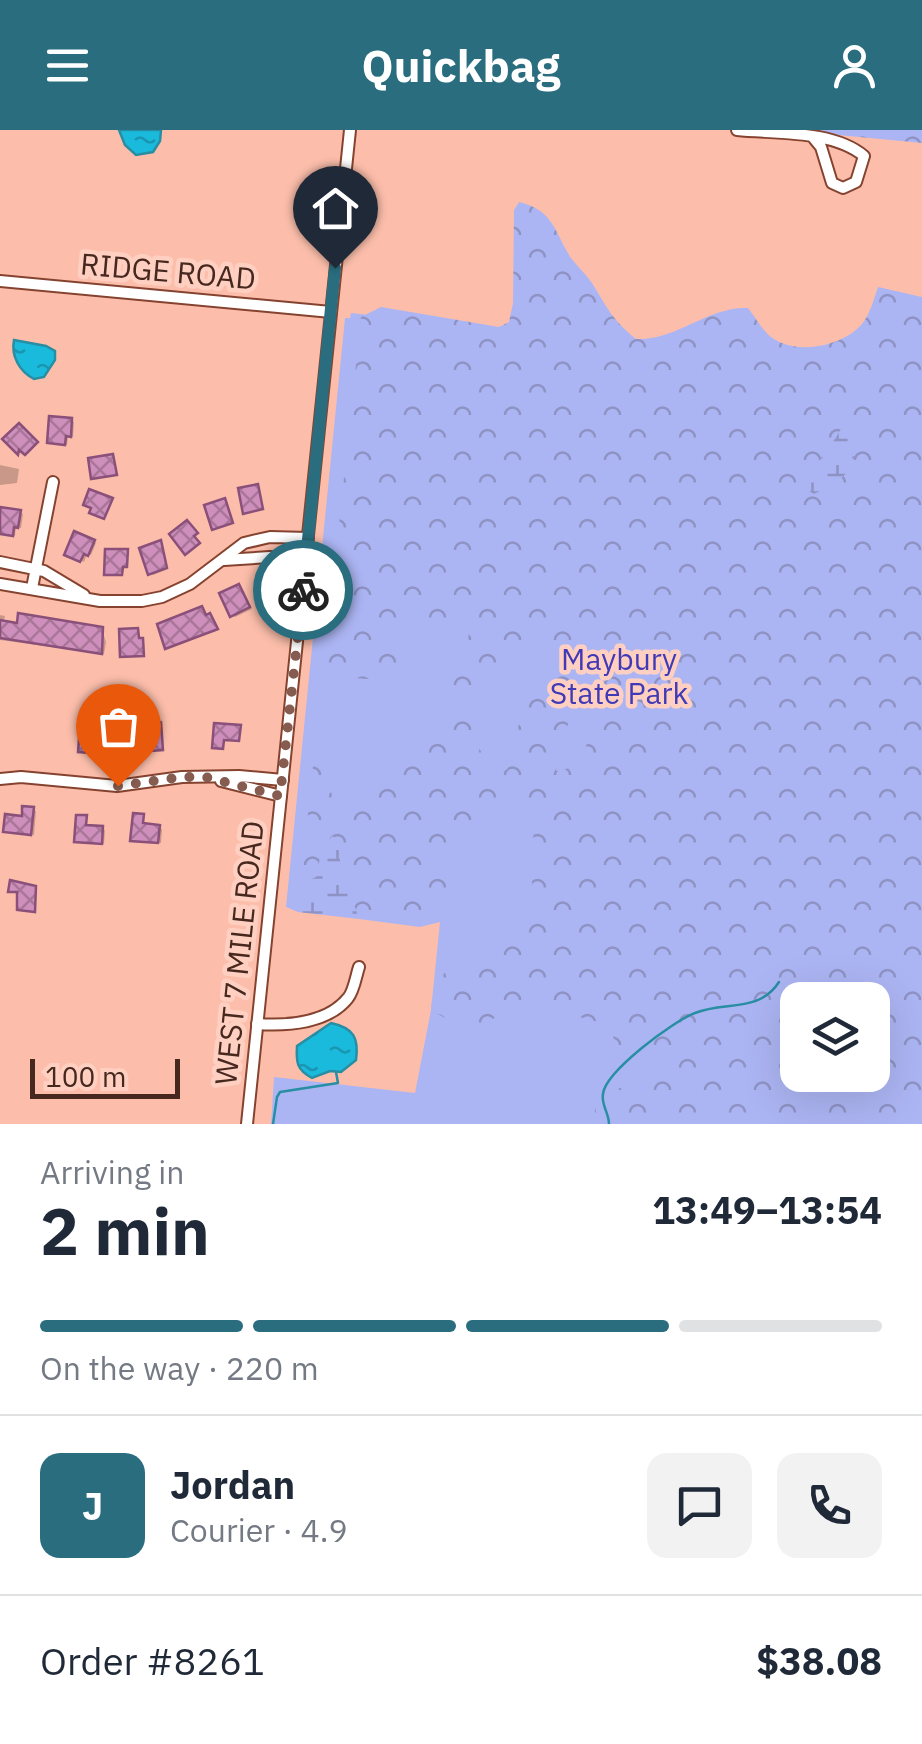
<!DOCTYPE html>
<meta charset="utf-8">
<style>
body{margin:0;font-family:"IBM Plex Sans",sans-serif;background:#f2f2f3;color:#1f2937;height:100vh;display:flex;flex-direction:column;font-size:38px;white-space:nowrap}
*{box-sizing:border-box;margin:0}
p{font-size:32px;color:#747a83}
.icon{flex:none;width:55px;height:55px;fill:none;stroke:currentColor;stroke-width:2;stroke-linecap:round;stroke-linejoin:round}
.map{position:relative;height:994px;overflow:hidden}
.side{display:flex;flex-direction:column;background:#fff;flex:1}
.side>*{flex:none}
.buttons{position:absolute;left:780px;top:852px;display:grid;gap:20px}
.buttons a{display:grid;place-items:center;width:110px;height:110px;border-radius:20px;background:#fff;box-shadow:0 10px 40px #0002;font-size:50px}
.scale{position:absolute;left:30px;bottom:25px;width:150px;box-sizing:border-box;padding-left:10px;border:5px solid #46281f;border-top:0;font-size:28px;line-height:35px;white-space:nowrap;color:#46281f;-webkit-text-stroke:8px #ffd0c1;paint-order:stroke}
.pin{position:absolute;display:grid;place-items:center;width:85px;height:85px;color:#fff;margin:-102px -42px;border-radius:50% 50% 50% 0;rotate:-45deg;box-shadow:0 0 10px #0007}
.pin .icon{rotate:45deg}
.courier{position:absolute;display:grid;place-items:center;width:100px;height:100px;margin:-50px;border:8px solid #296d7e;border-radius:50%;background:#fff;color:#222;box-shadow:0 2px 12px #0007}
.overview em{font-style:normal;font-weight:800}
.overview div{display:flex;flex-direction:column-reverse}
.overview{display:flex;align-items:center;justify-content:space-between;height:170px;padding:0 40px}
h1{font-size:65px;font-weight:800;line-height:75px}
.bar{display:grid;grid-template-columns:repeat(4,1fr);gap:15px 10px;align-content:center;height:120px;padding:0 40px}
.bar i{height:12px;border-radius:8px;background:#e0e1e3}
.bar .selected{background:#296d7e}
.bar p{grid-column:span 4}
.line{display:flex;align-items:center;gap:25px;padding:0 40px;border-top:2px solid #e0e1e3}
.line div{flex:1}
.round{display:grid;place-items:center;flex:none;width:105px;height:105px;border-radius:20px;background:#f2f2f3}
header{display:flex;justify-content:space-between;align-items:center;height:130px;padding:0 40px;background:#296d7e;color:#fff;font-size:45px;font-weight:800}
.map>svg:first-child{display:block}
</style>
<header><svg class="icon" aria-label="menu" viewBox="0 0 24 24"><path d="M4 6h16M4 12h16M4 18h16"/></svg>Quickbag<svg class="icon" aria-label="person" viewBox="0 0 24 24"><circle cx="12" cy="8" r="4"/><path d="M4 21q1-7 8-7t8 7"/></svg></header>
<div class="map">
<svg width="922" height="994" viewBox="0 0 922 994">
<defs>
<pattern id="forest-crowns" width="20" height="18" patternUnits="userSpaceOnUse" patternTransform="scale(2.5)"><rect width="20" height="18" fill="#acb5f3"/><path d="M2 6a3 3 0 1 1 6 0M12 15a3 3 0 1 1 6 0" fill="none" stroke="#8e93c4"/></pattern>
<pattern id="wetland-marsh" width="20" height="14" patternUnits="userSpaceOnUse" patternTransform="scale(2.5)"><rect width="20" height="14" fill="#acb5f3"/><path d="M1 5h8M5 5V1M11 12h8M15 12V8" fill="none" stroke="#8e93c4"/></pattern>
<pattern id="water-ripples" width="26" height="14" patternUnits="userSpaceOnUse" patternTransform="scale(2.5)"><rect width="26" height="14" fill="#1abadc"/><path d="M2 4q2-2 4 0t4 0M15 11q2-2 4 0t4 0" fill="none" stroke="#1997b2"/></pattern>
<pattern id="building-cross-hatch" width="8" height="8" patternUnits="userSpaceOnUse" patternTransform="scale(2.5)"><rect width="8" height="8" fill="#ce8fbc"/><path d="M0 0l8 8M0 8l8-8" fill="none" stroke="#a97598"/></pattern>
</defs>
<rect width="100%" height="100%" fill="#fcbeab"/>
<path fill="#acb5f3" fill-rule="evenodd" d="M 351,183 L 922,245 L 922,994 L 271,994 L 274,947 L 415,963 L 431,880 L 440,792 L 298,782 L 286,777 L 345,188 L 350,188 ZM 798,870 L 872,870 L 872,945 L 798,945 Z"/>
<g fill="url(#forest-crowns)" fill-rule="evenodd">
<path d="M 805,0 L 922,0 L 922,13 L 807,2 Z"/>
<path d="M 519,72 C 555,81 554,102 571,128 C 577,136 586,144 592,153 C 607,177 612,190 636,209 C 676,211 708,176 748,178 C 756,188 763,202 774,209 C 799,225 843,216 862,194 C 870,184 874,169 878,157 L 922,167 L 922,994 L 594,994 L 596,965 L 620,958 L 651,942 L 660,919 L 616,915 L 609,895 L 517,870 L 484,896 L 468,901 L 431,880 C 435,833 464,830 500,811 C 512,805 521,793 531,784 L 534,687 L 507,677 L 483,682 L 456,721 L 440,792 L 420,797 L 359,789 L 340,735 L 340,718 L 323,715 L 316,748 L 307,751 L 302,741 L 315,617 L 325,623 C 324,646 325,662 343,676 L 365,670 L 395,625 L 411,609 L 434,602 L 451,584 L 453,530 L 466,518 L 470,499 L 453,495 L 406,502 L 399,519 L 404,542 C 377,553 348,551 324,536 L 361,187 L 381,177 L 499,197 L 509,192 L 513,173 L 514,80 ZM 540,505 L 560,522 L 564,533 C 529,557 514,600 507,640 C 438,618 494,522 540,505 ZM 579,574 L 605,576 C 592,593 595,601 587,614 C 583,622 578,628 575,637 L 556,641 L 569,590 ZM 798,870 L 872,870 L 872,945 L 798,945 Z"/>
</g>
<g fill="url(#wetland-marsh)">
<path d="M 852,296 C 863,335 848,348 814,364 L 804,358 C 813,336 829,320 841,299 Z"/>
<path d="M 333,706 L 340,718 L 340,735 L 359,789 L 298,782 L 307,751 L 316,747 L 323,715 Z"/>
</g>
<g fill="url(#water-ripples)" stroke="#278ea3" stroke-width="2.5">
<path d="M 119,0 L 161,0 L 160,11 L 153,22 L 136,25 L 125,15 Z"/>
<path d="M 14,210 L 46,216 L 55,221 L 55,230 L 44,247 L 34,249 C 19,241 11,226 14,210 Z"/>
<path d="M 331,893 C 354,898 359,908 356,930 L 341,942 L 330,941 L 312,948 C 297,940 296,933 297,916 Z"/>
</g>
<g fill="#0003">
<path d="M 72,291 L 74,292 L 73,307 L 68,306 L 67,315 L 52,313 Z"/>
<path d="M 0,335 L 19,339 L 17,353 L 0,355 Z"/>
<path d="M 20,383 L 23,384 L 21,398 L 16,397 L 15,406 L 0,404 Z"/>
<path d="M 75,404 L 96,413 L 91,425 L 87,424 L 84,432 L 67,424 Z"/>
<path d="M 160,413 L 168,439 L 153,445 L 150,443 Z"/>
<path d="M 239,457 L 252,479 L 235,487 L 232,485 Z"/>
<path d="M 201,479 L 207,487 L 213,487 L 219,500 L 167,518 Z"/>
<path d="M 0,485 L 5,486 L 3,494 L 19,496 L 102,500 L 106,512 L 104,524 L 0,510 Z"/>
<path d="M 33,680 L 36,681 L 34,705 L 6,701 Z"/>
<path d="M 143,686 L 145,696 L 162,699 L 161,713 L 136,711 Z"/>
<path d="M 86,688 L 88,698 L 105,700 L 104,714 L 79,712 Z"/>
</g>
<g fill="none" stroke-linecap="round" stroke-linejoin="round">
<g stroke="#278ea3" stroke-width="2.5">
<path d="M 273,994 L 277,967 L 280,962 L 338,953 L 336,942"/>
<path d="M 609,994 C 609,983 601,975 603,964 C 605,942 673,891 695,883 C 725,871 759,883 779,852"/>
</g>
</g>
<g fill="url(#building-cross-hatch)" stroke="#8a507a" stroke-width="2.5">
<path d="M 49,286 L 72,288 L 71,307 L 66,306 L 65,315 L 47,313 Z"/>
<path d="M 19,293 L 38,312 L 25,325 L 19,320 L 18,325 L 2,309 Z"/>
<path d="M 113,324 L 117,345 L 91,349 L 88,328 Z"/>
<path d="M 258,354 L 263,379 L 243,384 L 238,358 Z"/>
<path d="M 89,359 L 113,368 L 104,389 L 89,383 L 91,378 L 83,375 Z"/>
<path d="M 225,368 L 233,393 L 212,400 L 204,375 Z"/>
<path d="M 0,377 L 21,380 L 18,398 L 14,397 L 13,406 L 0,404 Z"/>
<path d="M 187,390 L 198,403 L 194,406 L 200,413 L 185,425 L 169,404 Z"/>
<path d="M 74,401 L 95,410 L 88,426 L 84,424 L 80,432 L 64,425 Z"/>
<path d="M 161,410 L 167,438 L 148,445 L 139,418 Z"/>
<path d="M 105,419 L 128,419 L 127,437 L 123,437 L 122,445 L 104,445 Z"/>
<path d="M 239,454 L 250,477 L 230,487 L 219,463 Z"/>
<path d="M 202,476 L 206,485 L 210,483 L 218,499 L 165,519 L 157,494 Z"/>
<path d="M 18,483 L 103,497 L 102,524 L 0,508 L 0,490 L 17,493 Z"/>
<path d="M 138,498 L 139,508 L 143,508 L 144,526 L 120,527 L 119,499 Z"/>
<path d="M 161,592 L 163,620 L 151,621 L 151,611 L 134,613 L 133,594 Z"/>
<path d="M 214,593 L 241,595 L 239,611 L 224,610 L 223,619 L 212,618 Z"/>
<path d="M 80,595 L 108,597 L 107,615 L 90,614 L 89,623 L 78,622 Z"/>
<path d="M 22,676 L 34,677 L 31,705 L 3,702 L 5,684 L 22,686 Z"/>
<path d="M 133,683 L 144,684 L 143,693 L 160,695 L 158,713 L 130,711 Z"/>
<path d="M 76,685 L 87,685 L 86,695 L 103,696 L 102,714 L 74,712 Z"/>
<path d="M 10,750 L 36,756 L 35,782 L 17,780 L 17,762 L 8,762 Z"/>
</g>
<g fill="none" stroke-linecap="round" stroke-linejoin="round">
<g stroke="#85432f" stroke-width="14">
<g id="minor">
<path d="M 737,0 C 777,4 833,0 864,26 L 856,52 L 843,58 L 832,53 L 821,17 L 812,6"/>
<path d="M 0,151 L 331,182"/>
<path d="M 224,430 L 270,427 L 305,431"/>
<path d="M 0,432 L 44,441 L 84,465"/>
<path d="M 0,454 L 100,471 L 142,471 L 162,467 L 190,454 L 244,413 L 270,407 L 308,408"/>
<path d="M 32,458 L 53,352"/>
<path d="M 0,649 L 21,647 L 117,656 L 182,647 L 239,646 L 283,650"/>
<path d="M 221,651 L 281,666"/>
<path d="M 257,894 C 288,896 327,894 348,868 C 354,861 356,846 359,837"/>
<path d="M 247,994 L 350,0"/>
</g>
</g>
<use href="#minor" stroke="#fff" stroke-width="10"/>
</g>
<g fill="none" stroke-linecap="round" stroke-linejoin="round">
<path stroke="#865c50" stroke-width="10" stroke-dasharray="0 18" d="M 118,656 L 182,647 L 205,647 L 280,666 L 303,460"/>
<path stroke="#296d7e" stroke-width="12" d="M 303,460 L 335,138"/>
</g>
<g text-anchor="middle" stroke-width="9" stroke-linejoin="round" paint-order="stroke">
<g font-size="30" fill="#46281f" stroke="#ffd0c1">
<text transform="translate(168 142) rotate(5)" y="10">RIDGE ROAD</text>
<text transform="translate(240 823) rotate(-84)" y="10">WEST 7 MILE ROAD</text>
</g>
<g font-size="30" fill="#403ab6" stroke="#ffd0c1">
<text x="619" y="540">Maybury<tspan x="619" dy="34">State Park</tspan></text>
</g>
</g>
</svg>
<div class="buttons">
<a><svg class="icon" aria-label="layers" viewBox="0 0 24 24"><path d="M12 4l9 5-9 5-9-5zM3 14l9 5 9-5"/></svg></a>
</div>
<div class="scale">100 m</div>
<div class="pin" style="left:118px;top:656px;background:#ea580c"><svg class="icon" aria-label="bag" viewBox="0 0 24 24"><path d="M5 8h14l-1 12H6zM9 8a3 3 0 0 1 6 0"/></svg></div>
<div class="pin" style="left:335px;top:138px;background:#1f2937"><svg class="icon" aria-label="home" viewBox="0 0 24 24"><path d="M3 11l9-7 9 7M6 9v11h12V9"/></svg></div>
<div class="courier" style="left:303px;top:460px"><svg class="icon" aria-label="bike" viewBox="0 0 24 24"><circle cx="6" cy="16" r="4"/><circle cx="18" cy="16" r="4"/><path d="M6 16l4-8h5l3 8M10 8l3 8H6M13 5h3"/></svg></div>
</div>
<section class="side">
<div class="overview"><div><h1>2 min</h1><p>Arriving in</p></div><em>13:49–13:54</em></div>
<div class="bar"><i class="selected"></i><i class="selected"></i><i class="selected"></i><i></i><p>On the way · 220 m</p></div>
<div class="line" style="height:180px"><b class="round" style="background:#296d7e;color:#fff">J</b><div><b>Jordan</b><p>Courier · 4.9</p></div><a class="round"><svg class="icon" aria-label="chat" viewBox="0 0 24 24"><path d="M4 5h16v11H9l-5 4z"/></svg></a><a class="round"><svg class="icon" aria-label="phone" viewBox="0 0 24 24"><path d="M5 4h4l2 5-3 2q2 4 5 5l2-3 5 2v4C11 20 4 13 5 4z"/></svg></a></div>
<div class="line" style="height:130px"><div>Order #8261</div><b>$38.08</b></div>
</section>
